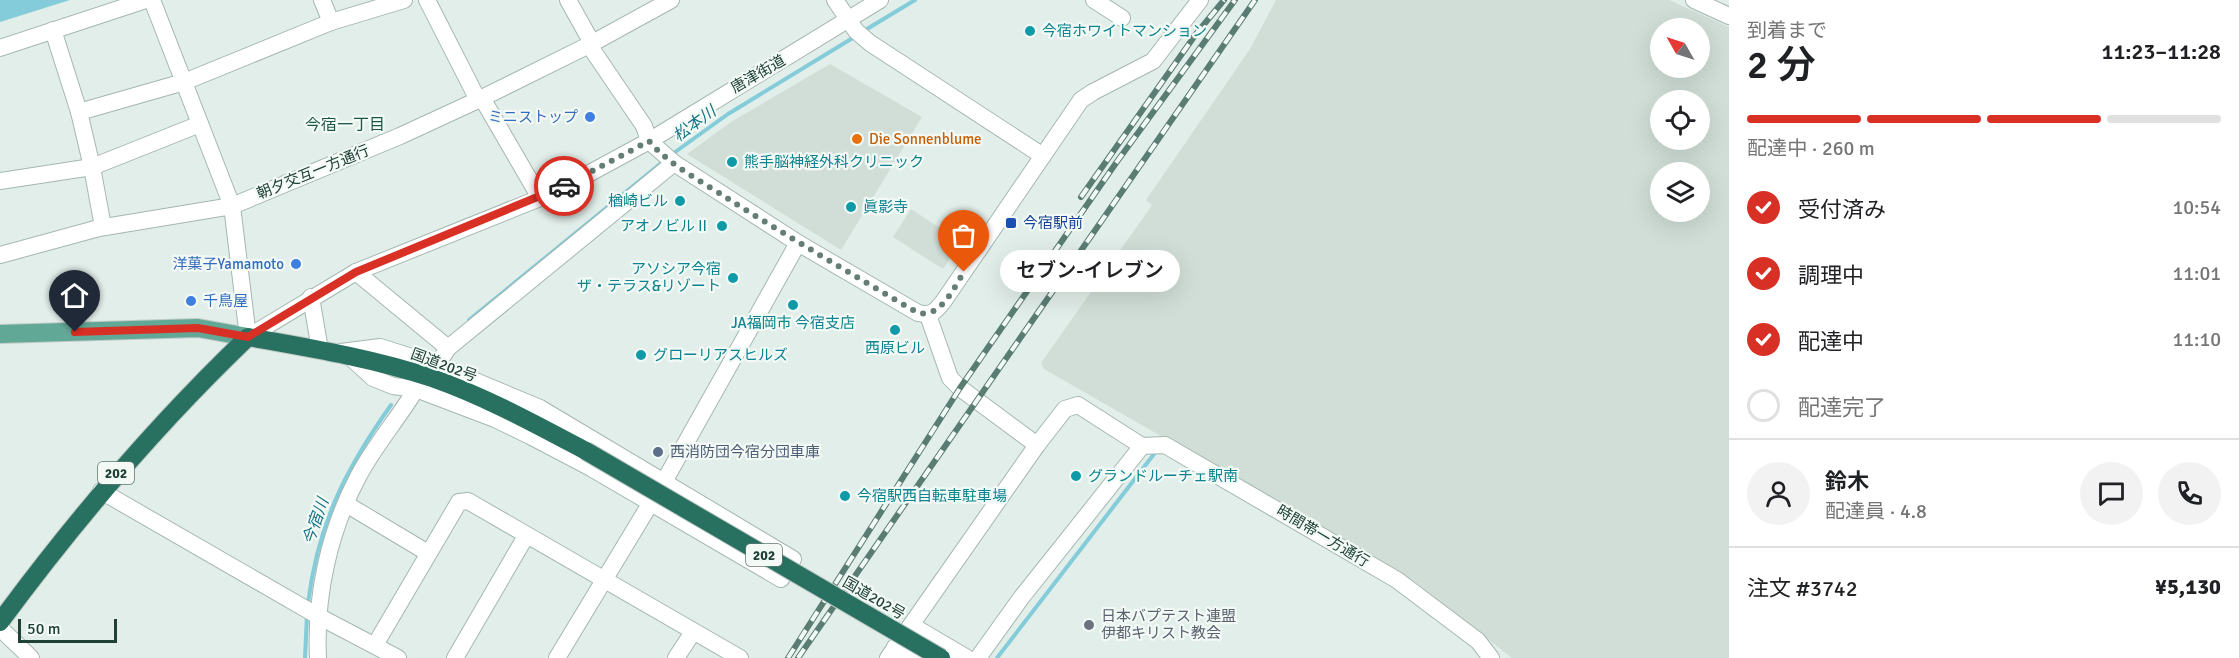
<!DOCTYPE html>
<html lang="ja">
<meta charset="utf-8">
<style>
body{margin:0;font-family:Signika,"Noto Sans JP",sans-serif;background:#f2f2f2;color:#202124;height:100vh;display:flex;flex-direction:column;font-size:22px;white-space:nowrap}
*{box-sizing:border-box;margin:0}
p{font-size:20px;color:#757577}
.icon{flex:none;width:33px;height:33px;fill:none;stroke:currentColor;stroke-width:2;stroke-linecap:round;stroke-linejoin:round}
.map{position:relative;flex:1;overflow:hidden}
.drawer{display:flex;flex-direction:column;background:#fff;width:510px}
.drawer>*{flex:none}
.needle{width:39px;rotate:309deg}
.buttons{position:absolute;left:1650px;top:18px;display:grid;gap:12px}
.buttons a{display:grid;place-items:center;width:60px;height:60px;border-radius:50%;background:#fff;box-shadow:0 6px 24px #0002;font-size:30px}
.scale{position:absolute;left:18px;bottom:15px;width:99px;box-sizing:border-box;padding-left:6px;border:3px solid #204138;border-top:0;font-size:16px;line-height:21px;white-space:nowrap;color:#204138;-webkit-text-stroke:4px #f3faf6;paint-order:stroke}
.pin{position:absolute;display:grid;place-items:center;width:51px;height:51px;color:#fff;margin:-62px -26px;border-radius:50% 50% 50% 0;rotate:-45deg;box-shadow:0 0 6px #0007}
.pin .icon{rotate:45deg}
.courier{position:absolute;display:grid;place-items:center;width:60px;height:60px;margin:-30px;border:4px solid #d93025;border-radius:50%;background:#fff;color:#222;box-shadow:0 2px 8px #0007}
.bubble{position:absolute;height:42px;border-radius:21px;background:#fff;box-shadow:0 6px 24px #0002;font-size:20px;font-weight:600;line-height:42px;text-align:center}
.overview em{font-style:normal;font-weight:600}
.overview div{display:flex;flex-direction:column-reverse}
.overview{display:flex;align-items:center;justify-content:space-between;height:102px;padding:0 18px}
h1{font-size:39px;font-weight:600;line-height:45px}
.bar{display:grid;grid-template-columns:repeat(4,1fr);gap:9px 6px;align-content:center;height:72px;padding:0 18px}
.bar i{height:8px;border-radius:4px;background:#e0e0e0}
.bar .current{background:#d93025}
.bar p{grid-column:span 4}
.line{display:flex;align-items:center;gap:15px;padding:0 18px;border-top:2px solid #e0e0e0}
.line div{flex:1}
.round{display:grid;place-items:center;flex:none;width:63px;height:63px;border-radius:32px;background:#f2f2f2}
ol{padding:0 18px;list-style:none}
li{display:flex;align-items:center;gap:18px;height:66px}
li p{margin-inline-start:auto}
li .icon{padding:6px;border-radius:50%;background:#d93025;color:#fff;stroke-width:4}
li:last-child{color:#757577}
li i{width:33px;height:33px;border:3px solid #e0e0e0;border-radius:50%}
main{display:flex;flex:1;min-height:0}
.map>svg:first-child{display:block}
</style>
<main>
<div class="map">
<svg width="1729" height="658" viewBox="0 0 1729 658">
<rect width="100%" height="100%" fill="#e2eee9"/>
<g fill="#d0ded7" fill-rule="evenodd">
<path d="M 1276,0 L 1669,0 L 1729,27 L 1729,658 L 1512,658 L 1414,581 L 1044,369 L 1041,363 L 1152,205 L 1146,200 L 1250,49 ZM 1660,28 L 1700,28 L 1700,68 L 1660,68 ZM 1660,100 L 1700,100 L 1700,140 L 1660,140 ZM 1660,172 L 1700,172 L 1700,212 L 1660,212 Z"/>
<path d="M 830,64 L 922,117 L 841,250 L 687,154 L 731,122 Z"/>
<path d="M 911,209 L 961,242 L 943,269 L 893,237 Z"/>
</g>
<path fill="#84ccd9" d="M 0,0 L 70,0 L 0,22 Z"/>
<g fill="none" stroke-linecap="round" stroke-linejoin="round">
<g stroke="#84ccd9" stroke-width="4">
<path d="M 862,32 L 915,0"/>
<path d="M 671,155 L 728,114 L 856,36"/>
<path d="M 469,320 L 665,160"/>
<path d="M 308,603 C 318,524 345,470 391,405"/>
<path d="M 305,658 L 307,614"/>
<path d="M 997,658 L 1154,454"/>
</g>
<g stroke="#a4b7b0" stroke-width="18">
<g id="minor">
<path d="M 152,0 L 232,206 L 248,337 L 356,272 L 540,198 L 577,180 L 649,141 L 880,0"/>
<path d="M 322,0 L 331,22"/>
<path d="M 427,0 L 478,100"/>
<path d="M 568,0 L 592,43"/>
<path d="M 835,0 L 856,31 L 870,43 L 1043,156"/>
<path d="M 1094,0 L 1122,18"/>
<path d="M 1694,0 L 1729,16"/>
<path d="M 53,30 L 79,112 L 92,167 L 200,124"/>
<path d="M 589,45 L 644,126 L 649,141 L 674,163 L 798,243 L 918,313 C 931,316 935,312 943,302 L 1081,100 L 1093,92 L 1153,61 L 1200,0"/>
<path d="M 0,48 L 146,0"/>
<path d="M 482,98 L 540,198"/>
<path d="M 79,112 L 184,82 L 331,22 L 404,0"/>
<path d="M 0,181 L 92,167 L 103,227"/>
<path d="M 0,255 L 99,228 L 232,206 L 400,136 L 478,100 L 589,45 L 671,0"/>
<path d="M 356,272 L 448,348"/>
<path d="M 311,297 L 320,350"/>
<path d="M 928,315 L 950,378 L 960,388 L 1037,445"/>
<path d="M 341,352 L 380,347 L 437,365 L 540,408 L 793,559 L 781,579 L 591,468 L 530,436 L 495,419 L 416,389 L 393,386 L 373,378 L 348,355"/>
<path d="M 437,365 L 448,348 L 674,163"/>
<path d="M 1142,446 L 1165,445 L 1397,580 L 1478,641 L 1491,658"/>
<path d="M 101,491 L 318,616 L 398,658"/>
<path d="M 346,504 L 428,553"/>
<path d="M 911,625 L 967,658"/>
<path d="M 0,628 L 31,658"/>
<path d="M 375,645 L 459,502 L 468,501 L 740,658"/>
<path d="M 895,647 L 913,658"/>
<path d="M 318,658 C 315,596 329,532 358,477 C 374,446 398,419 416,389"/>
<path d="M 455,658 L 526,536"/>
<path d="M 557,658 L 670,471 L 798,243"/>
<path d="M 676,658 L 693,632"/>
<path d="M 888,658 L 1037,445 L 1065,409 L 1078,405 L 1142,446"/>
<path d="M 978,658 L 1021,598 L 1142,446"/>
</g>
</g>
<g stroke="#c1cac7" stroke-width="20">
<path id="major" d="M 0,334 L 198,328 L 248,337"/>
</g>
<g stroke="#c1cac7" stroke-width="20">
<path id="highway" d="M 0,622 C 76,519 156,425 248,337 C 310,348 372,358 432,378 C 486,397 535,424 586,451"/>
</g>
<use href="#minor" stroke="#fff" stroke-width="16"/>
<use href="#major" stroke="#62a896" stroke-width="18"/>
<use href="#highway" stroke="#287161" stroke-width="18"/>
<g stroke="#5a7d73" stroke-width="6">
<g id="rail">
<path d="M 1081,197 L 1196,34 L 1224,0"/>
<path d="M 788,658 L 960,388 L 1116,163 L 1235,0"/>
<path d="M 798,658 L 1255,0"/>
</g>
</g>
<use href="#rail" stroke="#f3faf6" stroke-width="4" stroke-dasharray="11" stroke-linecap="butt"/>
<g stroke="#c1cac7" stroke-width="20" stroke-linecap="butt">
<path id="highway-bridge" d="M 586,451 L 941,658"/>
</g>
<use href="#highway-bridge" stroke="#287161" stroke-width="18"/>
</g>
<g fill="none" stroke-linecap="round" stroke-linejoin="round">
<path stroke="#647e76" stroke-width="6" stroke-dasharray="0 10.8" d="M 564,186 L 649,141 C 670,166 703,182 730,200 C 792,239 855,276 918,313 C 941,318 953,289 964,272"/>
<path stroke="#d93025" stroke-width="8" d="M 75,332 L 198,328 L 248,337 L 356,272 L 564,186"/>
</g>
<g fill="#0f9aa8" stroke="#f3faf6" stroke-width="2">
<circle cx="1030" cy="31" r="6"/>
<circle cx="732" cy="162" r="6"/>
<circle cx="680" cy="201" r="6"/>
<circle cx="851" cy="207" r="6"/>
<circle cx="722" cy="226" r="6"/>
<circle cx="733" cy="278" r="6"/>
<circle cx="793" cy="305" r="6"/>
<circle cx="895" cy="330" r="6"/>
<circle cx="641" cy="355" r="6"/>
<circle cx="1076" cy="476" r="6"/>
<circle cx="845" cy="496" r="6"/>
</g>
<g fill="#3f7fe0" stroke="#f3faf6" stroke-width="2">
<circle cx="590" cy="117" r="6"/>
<circle cx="296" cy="264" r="6"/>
<circle cx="191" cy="301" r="6"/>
</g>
<circle fill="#e8710a" stroke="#f3faf6" stroke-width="2" cx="857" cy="139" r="6"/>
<rect fill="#1a4fb4" stroke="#f3faf6" stroke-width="2" x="1005" y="217" width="12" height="12" rx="3"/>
<circle fill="#5c6f8a" stroke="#f3faf6" stroke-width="2" cx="658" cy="452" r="6"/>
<circle fill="#6b7280" stroke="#f3faf6" stroke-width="2" cx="1089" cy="625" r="6"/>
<g text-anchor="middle" stroke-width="4.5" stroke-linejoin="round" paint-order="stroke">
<g fill="#f3faf6" stroke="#5f7871" stroke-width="1.5">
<rect x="98" y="462" width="36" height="22" rx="4.5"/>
<rect x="746" y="544" width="36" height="22" rx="4.5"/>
</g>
<g font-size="14" font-weight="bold" fill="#204138">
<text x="116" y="478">202</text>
<text x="764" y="560">202</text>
</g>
<g font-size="15" fill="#0d838f" stroke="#f3faf6" text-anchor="start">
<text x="1042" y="36">今宿ホワイトマンション</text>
<text x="744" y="167">熊手脳神経外科クリニック</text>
<text x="668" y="206" text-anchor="end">楢崎ビル</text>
<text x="863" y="212">眞影寺</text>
<text x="710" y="231" text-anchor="end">アオノビルⅡ</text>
<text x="721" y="274" text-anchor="end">アソシア今宿<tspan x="721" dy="17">ザ・テラス&amp;リゾート</tspan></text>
<text x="793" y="328" text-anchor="middle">JA福岡市 今宿支店</text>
<text x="895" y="353" text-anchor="middle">西原ビル</text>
<text x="653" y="360">グローリアスヒルズ</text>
<text x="1088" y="481">グランドルーチェ駅南</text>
<text x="857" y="501">今宿駅西自転車駐車場</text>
</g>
<g font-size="15" fill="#204138" stroke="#f3faf6">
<text transform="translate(758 74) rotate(-30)" y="5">唐津街道</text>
<text transform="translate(313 172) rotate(-22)" y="5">朝夕交互一方通行</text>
<text transform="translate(444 365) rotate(20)" y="5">国道202号</text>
<text transform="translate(1323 536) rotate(31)" y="5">時間帯一方通行</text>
<text transform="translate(874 598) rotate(30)" y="5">国道202号</text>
</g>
<g font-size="15" fill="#366cbe" stroke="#f3faf6" text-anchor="end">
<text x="578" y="122">ミニストップ</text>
<text x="284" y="269">洋菓子Yamamoto</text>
<text x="203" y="306" text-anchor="start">千鳥屋</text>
</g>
<g font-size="15" fill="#c56008" stroke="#f3faf6" text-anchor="start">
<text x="869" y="144">Die Sonnenblume</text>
</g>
<g font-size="15" fill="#164399" stroke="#f3faf6" text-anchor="start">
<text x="1023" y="228">今宿駅前</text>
</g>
<g font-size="15" fill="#4e5e75" stroke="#f3faf6" text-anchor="start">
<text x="670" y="457">西消防団今宿分団車庫</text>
</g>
<g font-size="15" fill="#5b616d" stroke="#f3faf6" text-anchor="start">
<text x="1101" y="621">日本バプテスト連盟<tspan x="1101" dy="17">伊都キリスト教会</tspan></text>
</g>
<g font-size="16" font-style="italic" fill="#137284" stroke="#f3faf6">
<text transform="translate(694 123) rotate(-36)" y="6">松本川</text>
<text transform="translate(315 521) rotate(-71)" y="6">今宿川</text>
</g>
<g font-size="16" fill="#195647" stroke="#f3faf6">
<text x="345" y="130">今宿一丁目</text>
</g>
</g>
</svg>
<div class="buttons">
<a><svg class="needle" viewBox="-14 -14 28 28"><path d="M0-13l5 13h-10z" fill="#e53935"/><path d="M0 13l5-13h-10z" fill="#757577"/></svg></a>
<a><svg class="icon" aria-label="locate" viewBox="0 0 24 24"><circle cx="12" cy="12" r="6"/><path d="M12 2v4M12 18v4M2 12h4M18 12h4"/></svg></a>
<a><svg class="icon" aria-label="layers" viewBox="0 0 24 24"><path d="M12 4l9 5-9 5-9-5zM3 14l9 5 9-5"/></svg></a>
</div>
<div class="scale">50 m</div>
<div class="pin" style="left:964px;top:272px;background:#ea580c"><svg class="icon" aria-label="bag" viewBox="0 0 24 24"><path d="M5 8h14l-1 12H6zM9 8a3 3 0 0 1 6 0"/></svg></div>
<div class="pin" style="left:75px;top:332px;background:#1f2937"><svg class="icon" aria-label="home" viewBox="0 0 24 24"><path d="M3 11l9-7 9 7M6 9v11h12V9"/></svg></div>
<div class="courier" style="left:564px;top:186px"><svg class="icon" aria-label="car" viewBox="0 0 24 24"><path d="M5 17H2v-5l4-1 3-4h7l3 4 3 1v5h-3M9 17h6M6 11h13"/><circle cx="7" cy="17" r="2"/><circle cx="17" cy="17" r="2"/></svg></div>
<div class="bubble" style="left:1000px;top:250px;width:180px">セブン-イレブン</div>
</div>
<section class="drawer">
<div class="overview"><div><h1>2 分</h1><p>到着まで</p></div><em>11:23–11:28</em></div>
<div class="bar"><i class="current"></i><i class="current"></i><i class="current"></i><i></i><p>配達中 · 260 m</p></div>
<ol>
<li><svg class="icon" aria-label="check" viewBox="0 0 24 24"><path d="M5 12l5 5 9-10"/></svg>受付済み<p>10:54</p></li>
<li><svg class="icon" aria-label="check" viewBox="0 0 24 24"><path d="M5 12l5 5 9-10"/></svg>調理中<p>11:01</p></li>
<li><svg class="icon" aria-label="check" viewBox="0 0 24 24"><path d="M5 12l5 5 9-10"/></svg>配達中<p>11:10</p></li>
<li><i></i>配達完了</li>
</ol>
<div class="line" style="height:108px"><a class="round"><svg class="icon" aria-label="person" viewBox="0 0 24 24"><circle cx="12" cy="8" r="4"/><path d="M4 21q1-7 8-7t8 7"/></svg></a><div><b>鈴木</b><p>配達員 · 4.8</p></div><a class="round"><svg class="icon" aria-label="chat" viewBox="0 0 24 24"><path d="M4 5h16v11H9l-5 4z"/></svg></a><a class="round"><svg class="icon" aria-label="phone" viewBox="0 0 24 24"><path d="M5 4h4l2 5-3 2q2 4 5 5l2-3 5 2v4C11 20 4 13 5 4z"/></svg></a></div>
<div class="line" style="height:78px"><div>注文 #3742</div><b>¥5,130</b></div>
</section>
</main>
